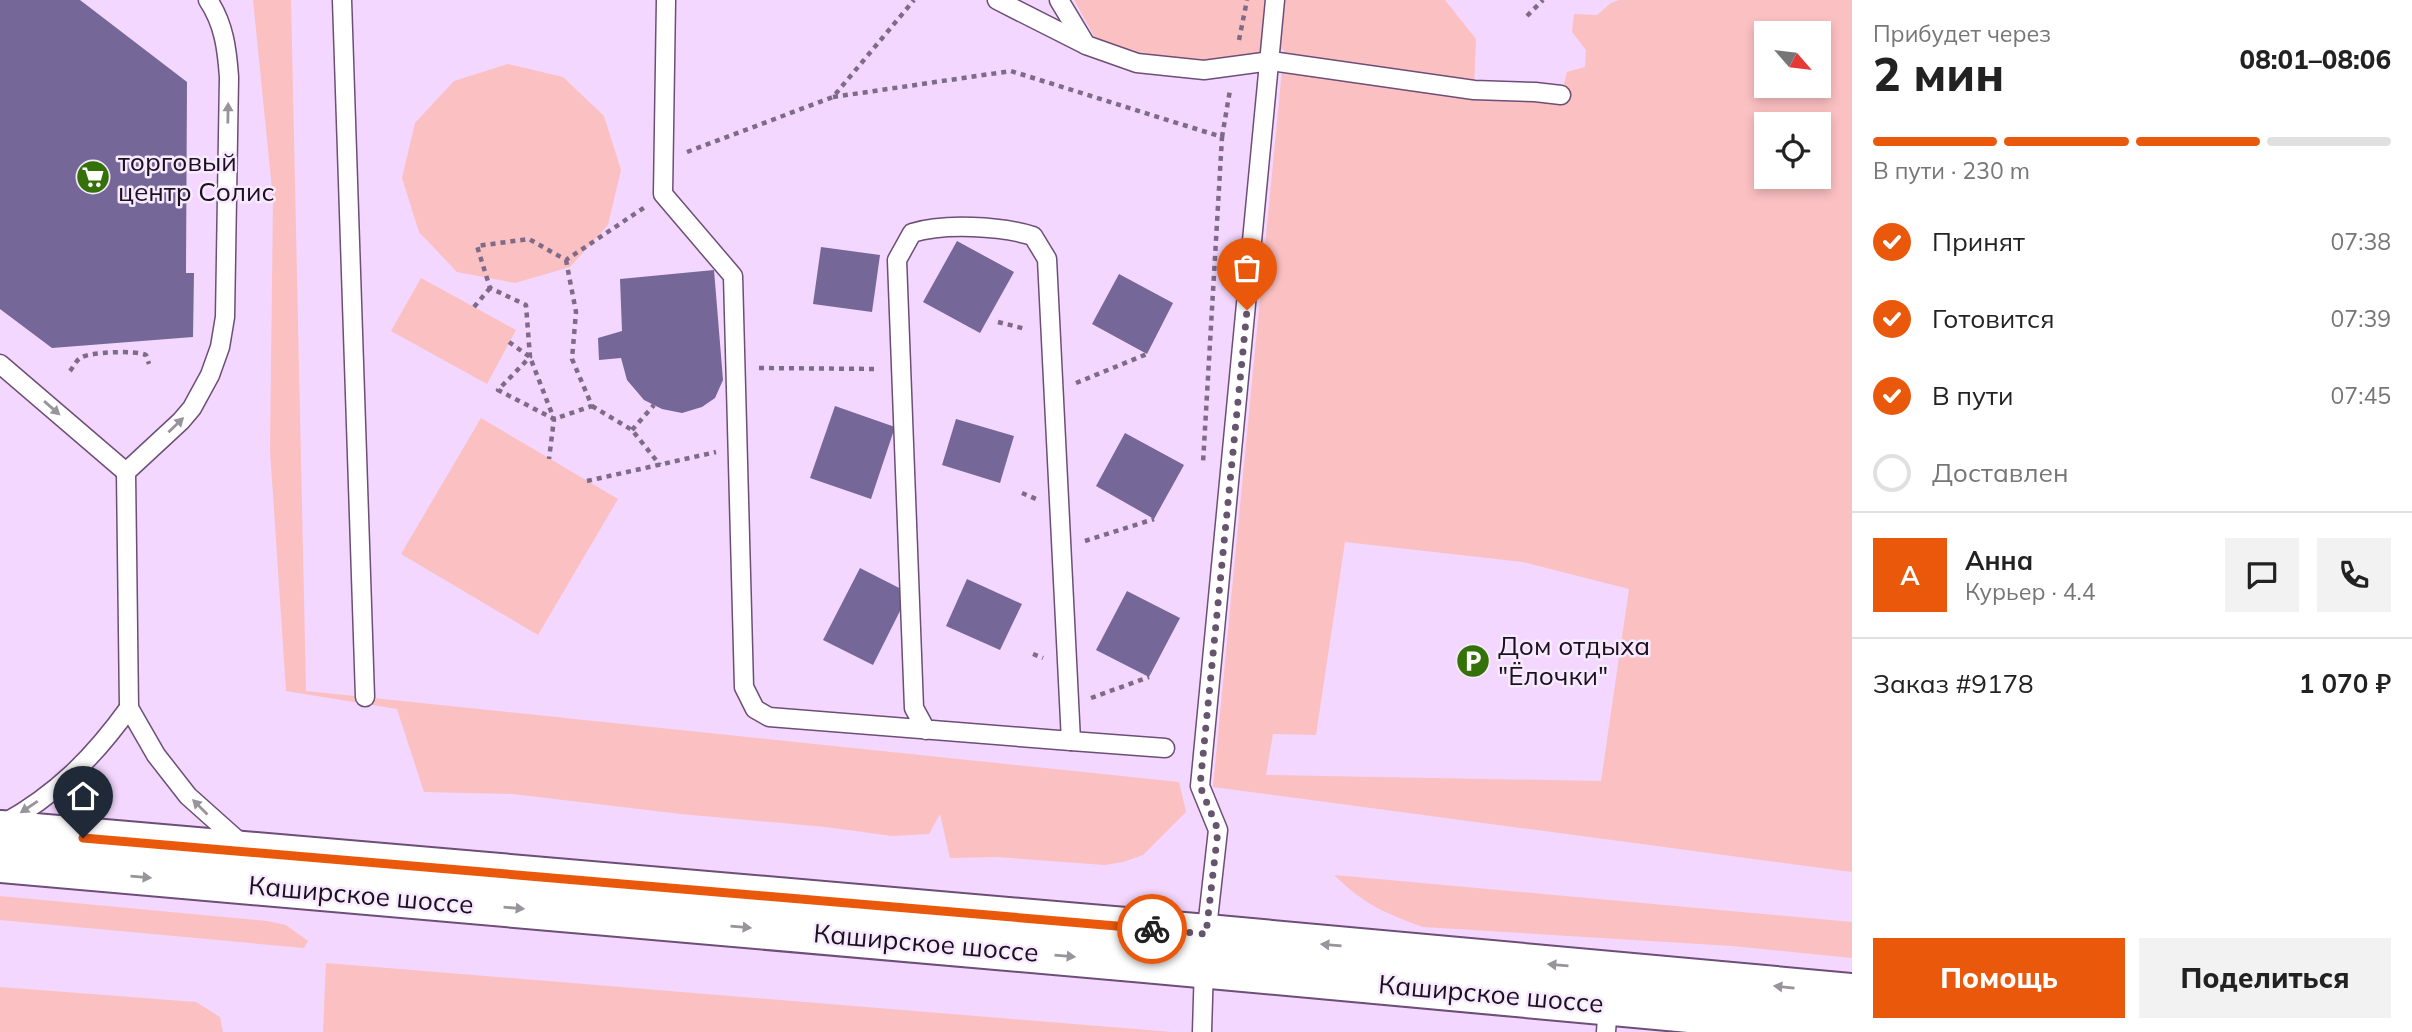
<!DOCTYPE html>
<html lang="ru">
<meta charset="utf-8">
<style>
body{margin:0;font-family:Mulish,sans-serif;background:#f2f2f2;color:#222;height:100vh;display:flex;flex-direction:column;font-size:26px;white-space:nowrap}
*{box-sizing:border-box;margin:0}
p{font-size:23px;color:#767676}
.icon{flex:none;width:38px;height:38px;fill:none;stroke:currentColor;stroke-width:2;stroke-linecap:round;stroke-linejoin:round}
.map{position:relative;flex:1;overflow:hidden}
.drawer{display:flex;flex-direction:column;background:#fff;width:560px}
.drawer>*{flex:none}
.needle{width:46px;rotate:118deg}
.fabs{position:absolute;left:1754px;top:21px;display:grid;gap:14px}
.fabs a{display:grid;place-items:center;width:77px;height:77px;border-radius:0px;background:#fff;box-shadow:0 4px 10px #0003;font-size:35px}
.pin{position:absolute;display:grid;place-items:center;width:60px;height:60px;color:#fff;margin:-72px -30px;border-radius:50% 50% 50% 0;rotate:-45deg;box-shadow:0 0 7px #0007}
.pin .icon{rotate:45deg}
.courier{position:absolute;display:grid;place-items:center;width:70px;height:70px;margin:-35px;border:5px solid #ea580c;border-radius:50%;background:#fff;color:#222;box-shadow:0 2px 9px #0007}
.summary em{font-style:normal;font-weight:800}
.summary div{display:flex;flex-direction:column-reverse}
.summary{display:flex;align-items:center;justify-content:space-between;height:119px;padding:0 21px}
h1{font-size:46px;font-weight:800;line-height:52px}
.bar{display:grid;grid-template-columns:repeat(4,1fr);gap:10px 7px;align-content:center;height:84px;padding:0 21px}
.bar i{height:9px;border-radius:5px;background:#e0e0e0}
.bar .on{background:#ea580c}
.bar p{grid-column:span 4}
.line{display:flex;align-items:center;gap:18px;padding:0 21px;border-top:2px solid #e0e0e0}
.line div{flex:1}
.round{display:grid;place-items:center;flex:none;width:74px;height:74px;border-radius:0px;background:#f2f2f2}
ol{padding:0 21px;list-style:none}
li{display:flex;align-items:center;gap:21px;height:77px}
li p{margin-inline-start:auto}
li .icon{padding:7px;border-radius:50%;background:#ea580c;color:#fff;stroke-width:4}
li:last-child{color:#767676}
li i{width:38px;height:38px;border:4px solid #e0e0e0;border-radius:50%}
.button{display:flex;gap:14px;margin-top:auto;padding:14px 21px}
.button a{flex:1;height:80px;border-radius:0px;background:#ea580c;color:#fff;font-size:28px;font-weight:800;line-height:80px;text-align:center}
.button a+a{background:#f2f2f2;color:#222}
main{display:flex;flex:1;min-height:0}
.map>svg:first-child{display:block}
</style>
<main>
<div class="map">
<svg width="1852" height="1032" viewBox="0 0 1852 1032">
<rect width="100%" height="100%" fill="#f3d7fe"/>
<g fill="#fbc0c2" fill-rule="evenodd">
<path d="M 253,0 L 291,0 L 306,691 L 1179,782 L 1186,812 L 1143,855 L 1123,862 L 1105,865 L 997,857 L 950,858 L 940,814 L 929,834 L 892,836 L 826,827 L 681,814 L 513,794 L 424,792 L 397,709 L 286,691 L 270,450 L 273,199 Z"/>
<path d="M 1074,0 L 1445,0 L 1476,39 L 1474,90 L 1561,95 L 1567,72 L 1585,67 L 1586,50 L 1572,32 L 1574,14 L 1597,15 L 1611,3 L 1619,0 L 1852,0 L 1852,872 L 1213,787 L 1284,49 L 1205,61 L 1138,54 L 1095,38 ZM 1766,33 L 1818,33 L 1818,86 L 1766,86 ZM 1766,124 L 1818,124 L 1818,177 L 1766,177 ZM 1345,542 L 1523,562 L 1629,589 L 1601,781 L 1266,775 L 1273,734 L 1316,735 Z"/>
<path d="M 508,64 L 563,77 L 604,116 L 621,170 L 608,225 L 570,267 L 515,283 L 457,272 L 419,232 L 402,178 L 415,123 L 454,81 Z"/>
<path d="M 421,278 L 516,330 L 487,384 L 391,331 Z"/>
<path d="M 481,418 L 618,499 L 538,635 L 401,554 Z"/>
<path d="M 1334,875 L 1852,922 L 1852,958 L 1732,946 L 1423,927 C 1384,913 1364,904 1334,875 Z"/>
<path d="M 0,896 L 267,921 L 286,925 L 308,941 L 304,948 L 0,920 Z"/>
<path d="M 326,963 L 1172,1032 L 323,1032 Z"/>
<path d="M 0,987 L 196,1002 L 220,1017 L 223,1032 L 0,1032 Z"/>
</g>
<g fill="#756797">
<path d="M 0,0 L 80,0 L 187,82 L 186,273 L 194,273 L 193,337 L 52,348 L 0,309 Z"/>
<path d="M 957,241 L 1014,272 L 980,333 L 923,302 Z"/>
<path d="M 821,247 L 880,255 L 872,312 L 813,304 Z"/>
<path d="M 714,270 L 723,380 L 715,398 L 702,407 L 682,413 L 662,409 L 644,400 L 627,380 L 621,358 L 599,360 L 598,338 L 622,331 L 620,279 Z"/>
<path d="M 1119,274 L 1173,303 L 1147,354 L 1092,324 Z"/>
<path d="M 835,406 L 895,427 L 871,499 L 810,478 Z"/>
<path d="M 956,419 L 1014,436 L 1000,483 L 942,465 Z"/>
<path d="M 1125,433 L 1184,465 L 1154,519 L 1096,486 Z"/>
<path d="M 860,568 L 909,593 L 873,665 L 823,640 Z"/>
<path d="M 967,579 L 1022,604 L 1000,650 L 946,626 Z"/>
<path d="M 1127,591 L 1180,618 L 1149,677 L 1096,650 Z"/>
</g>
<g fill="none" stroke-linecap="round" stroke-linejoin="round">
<g stroke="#6c4e77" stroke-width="21">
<g id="service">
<path d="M 208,0 C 224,24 227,49 229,77 L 225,317 L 220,347 L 210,375 L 192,408 L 181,421 L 126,472 L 129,708 L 156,755 L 188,796 L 244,846"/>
<path d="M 342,0 L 365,697"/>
<path d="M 666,0 L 663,194 L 733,276 L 744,687 L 755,709 L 769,717 L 1071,741 L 1047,259 L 1033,236 C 1001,226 944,223 912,233 L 897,260 L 914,708 L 926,730"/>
<path d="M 997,0 L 1086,45"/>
<path d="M 1059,0 L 1086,45 L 1137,63 L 1204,70 L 1271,61 L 1474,90 L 1535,92 L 1561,95"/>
<path d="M 0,364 L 126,472"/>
<path d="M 1071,741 L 1165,748"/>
<path d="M 1,825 C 56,795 93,758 129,708"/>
<path d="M 1206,937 L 1218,830 L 1200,786 L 1275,0"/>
<path d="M 1202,1032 L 1204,965"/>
<path d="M 1606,1032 L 1608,1005"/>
</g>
</g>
<g stroke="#6c4e77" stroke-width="42">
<g id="primary">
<path d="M 0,830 L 1207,934 L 1852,993"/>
<path d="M 0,863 L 1145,963 L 1852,1028"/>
</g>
</g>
<g stroke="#7f6b87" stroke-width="4.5" stroke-dasharray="5 5" stroke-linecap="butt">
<path d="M 1527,16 L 1543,0"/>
<path d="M 1239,40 L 1247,0"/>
<path d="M 833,97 L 1011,71 L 1222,137 L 1203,463"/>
<path d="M 1222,137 L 1230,90"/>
<path d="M 687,152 L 833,97 L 914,0"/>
<path d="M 566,260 L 576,312 L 572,359 L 592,406 L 554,419 L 498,390 L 530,357 L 526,305 L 490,288 L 477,246 L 529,239 L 566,260 L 645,207"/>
<path d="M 474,307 L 490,288"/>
<path d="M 998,322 L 1026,329"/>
<path d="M 509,342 L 530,357 L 554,419 L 549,459"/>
<path d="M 759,368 L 879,369"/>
<path d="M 70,371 C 74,366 76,360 82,357 C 92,352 136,350 146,355 L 149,364"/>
<path d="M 1076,383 L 1147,354"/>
<path d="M 592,406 L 632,430 L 660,465"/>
<path d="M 632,430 L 654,405"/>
<path d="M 587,481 L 716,452"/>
<path d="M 1022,493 L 1036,499"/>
<path d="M 1085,541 L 1154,519"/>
<path d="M 1033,654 L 1043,658"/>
<path d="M 1091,698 L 1149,677"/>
</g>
<use href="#service" stroke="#fff" stroke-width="18"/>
<use href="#primary" stroke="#fff" stroke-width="38"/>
</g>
<defs><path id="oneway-solid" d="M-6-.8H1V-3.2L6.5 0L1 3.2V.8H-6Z" transform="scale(1.75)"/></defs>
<g fill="#99939b">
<use href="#oneway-solid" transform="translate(228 113) rotate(-89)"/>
<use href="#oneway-solid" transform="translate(52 408) rotate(41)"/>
<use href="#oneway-solid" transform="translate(176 425) rotate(-44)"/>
<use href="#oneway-solid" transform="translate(29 807) rotate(146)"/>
<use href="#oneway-solid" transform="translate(200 807) rotate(-135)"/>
<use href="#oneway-solid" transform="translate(141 877) rotate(5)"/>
<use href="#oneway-solid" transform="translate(514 908) rotate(5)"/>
<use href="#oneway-solid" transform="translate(741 927) rotate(5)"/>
<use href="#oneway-solid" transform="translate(1331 945) rotate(-175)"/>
<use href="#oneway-solid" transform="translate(1065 956) rotate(5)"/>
<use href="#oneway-solid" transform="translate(1558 965) rotate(-175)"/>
<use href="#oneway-solid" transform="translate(1784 987) rotate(-174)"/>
</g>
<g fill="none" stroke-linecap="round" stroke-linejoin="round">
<path stroke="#67556e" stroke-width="7" stroke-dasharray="0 12.6" d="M 1152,929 L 1206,934 L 1218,830 L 1200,786 L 1247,310"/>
<path stroke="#ea580c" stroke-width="9" d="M 83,838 L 1152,929"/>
</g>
<defs>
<g id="supermarket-disc" transform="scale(1.75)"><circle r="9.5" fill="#347209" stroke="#f8eafe"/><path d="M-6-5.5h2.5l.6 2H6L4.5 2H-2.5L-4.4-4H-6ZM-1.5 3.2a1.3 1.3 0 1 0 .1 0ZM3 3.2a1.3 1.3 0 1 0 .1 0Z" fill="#fff"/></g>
<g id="parking-disc" transform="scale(1.75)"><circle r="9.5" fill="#347209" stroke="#f8eafe"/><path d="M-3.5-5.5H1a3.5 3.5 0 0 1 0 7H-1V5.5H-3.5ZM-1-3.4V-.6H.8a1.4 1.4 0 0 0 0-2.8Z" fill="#fff"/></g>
</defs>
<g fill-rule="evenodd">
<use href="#supermarket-disc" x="93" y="177"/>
<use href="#parking-disc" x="1473" y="661"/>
</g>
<g text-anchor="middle" stroke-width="5" stroke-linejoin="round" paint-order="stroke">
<g font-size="26" fill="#1c0f20" stroke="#f8eafe" text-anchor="start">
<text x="118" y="171">торговый<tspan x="118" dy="30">центр Солис</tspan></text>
<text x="1498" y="655">Дом отдыха<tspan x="1498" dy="30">"Ёлочки"</tspan></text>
</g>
<g font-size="26" fill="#1c0f20" stroke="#f8eafe">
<text transform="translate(361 895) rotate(5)" y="9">Каширское шоссе</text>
<text transform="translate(926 943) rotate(5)" y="9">Каширское шоссе</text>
<text transform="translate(1491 994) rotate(5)" y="9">Каширское шоссе</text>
</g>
</g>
</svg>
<div class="fabs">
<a><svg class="needle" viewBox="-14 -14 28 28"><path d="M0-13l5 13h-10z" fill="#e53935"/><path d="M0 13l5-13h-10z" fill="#767676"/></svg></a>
<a><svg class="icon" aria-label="locate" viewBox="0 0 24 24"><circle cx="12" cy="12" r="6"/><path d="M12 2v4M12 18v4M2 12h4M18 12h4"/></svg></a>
</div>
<div class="pin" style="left:1247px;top:310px;background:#ea580c"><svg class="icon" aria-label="bag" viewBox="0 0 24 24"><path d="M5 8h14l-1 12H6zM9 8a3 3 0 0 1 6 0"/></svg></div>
<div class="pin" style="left:83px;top:838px;background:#1f2937"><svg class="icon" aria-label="home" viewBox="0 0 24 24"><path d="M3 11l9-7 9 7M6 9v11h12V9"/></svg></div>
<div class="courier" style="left:1152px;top:929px"><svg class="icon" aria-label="bike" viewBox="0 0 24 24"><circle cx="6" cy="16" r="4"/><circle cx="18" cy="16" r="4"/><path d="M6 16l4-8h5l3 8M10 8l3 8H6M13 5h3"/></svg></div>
</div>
<section class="drawer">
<div class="summary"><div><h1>2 мин</h1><p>Прибудет через</p></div><em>08:01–08:06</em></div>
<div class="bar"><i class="on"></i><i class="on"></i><i class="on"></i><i></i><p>В пути · 230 m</p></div>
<ol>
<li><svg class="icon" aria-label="check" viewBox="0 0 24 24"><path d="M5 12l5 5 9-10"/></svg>Принят<p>07:38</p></li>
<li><svg class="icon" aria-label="check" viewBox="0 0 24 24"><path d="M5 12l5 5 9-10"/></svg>Готовится<p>07:39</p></li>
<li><svg class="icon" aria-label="check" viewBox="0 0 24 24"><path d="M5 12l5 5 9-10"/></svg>В пути<p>07:45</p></li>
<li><i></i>Доставлен</li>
</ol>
<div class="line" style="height:126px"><b class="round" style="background:#ea580c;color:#fff">А</b><div><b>Анна</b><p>Курьер · 4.4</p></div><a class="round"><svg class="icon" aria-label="chat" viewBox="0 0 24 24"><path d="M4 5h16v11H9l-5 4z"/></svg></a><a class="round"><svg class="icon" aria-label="phone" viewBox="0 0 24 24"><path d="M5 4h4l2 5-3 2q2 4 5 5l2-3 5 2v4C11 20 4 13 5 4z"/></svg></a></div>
<div class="line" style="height:91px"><div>Заказ #9178</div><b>1 070 ₽</b></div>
<div class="button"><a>Помощь</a><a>Поделиться</a></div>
</section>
</main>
